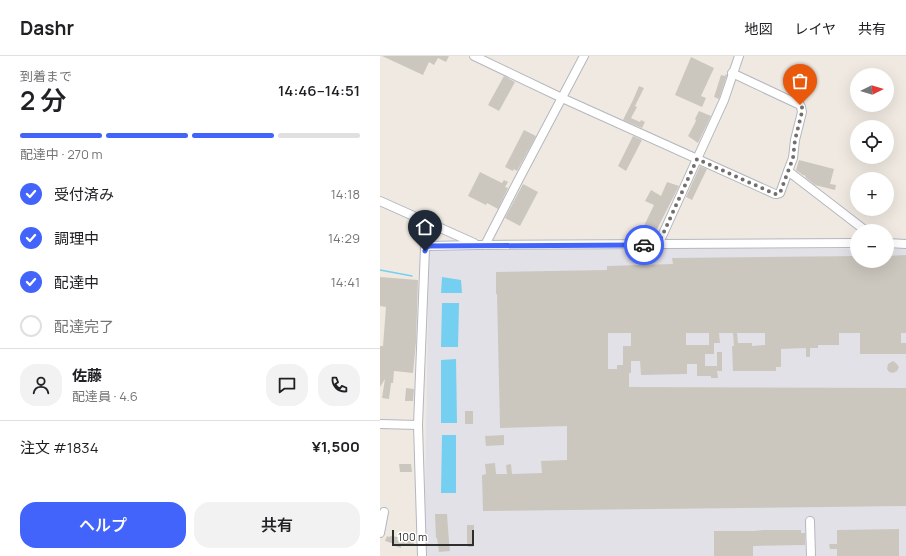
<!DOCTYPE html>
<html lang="ja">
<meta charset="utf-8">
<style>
body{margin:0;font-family:Manrope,"Noto Sans JP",sans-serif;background:#f2f2f2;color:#202124;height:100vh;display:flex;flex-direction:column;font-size:15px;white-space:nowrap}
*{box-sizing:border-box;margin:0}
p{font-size:13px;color:#757577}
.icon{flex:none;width:22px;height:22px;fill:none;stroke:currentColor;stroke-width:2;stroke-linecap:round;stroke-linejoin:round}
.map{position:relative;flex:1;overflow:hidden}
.side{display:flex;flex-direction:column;background:#fff;width:380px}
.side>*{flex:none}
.needle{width:26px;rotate:85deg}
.controls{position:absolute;left:470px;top:12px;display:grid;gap:8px}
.controls a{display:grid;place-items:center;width:44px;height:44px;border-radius:50%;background:#fff;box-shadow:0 4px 16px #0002;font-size:20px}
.scale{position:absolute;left:12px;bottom:10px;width:82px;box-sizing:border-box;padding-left:4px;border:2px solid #2e2e2e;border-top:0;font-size:11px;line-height:14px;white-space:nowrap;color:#2e2e2e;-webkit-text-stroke:3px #fff;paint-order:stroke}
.pin{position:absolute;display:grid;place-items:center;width:34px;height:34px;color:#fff;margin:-41px -17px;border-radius:50% 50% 50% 0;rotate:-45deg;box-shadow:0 0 4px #0007}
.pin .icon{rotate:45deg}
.courier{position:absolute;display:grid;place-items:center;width:40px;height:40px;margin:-20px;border:3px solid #4264fb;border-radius:50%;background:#fff;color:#222;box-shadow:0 1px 5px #0007}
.headline em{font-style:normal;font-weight:600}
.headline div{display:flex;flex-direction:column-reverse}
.headline{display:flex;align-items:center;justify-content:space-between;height:68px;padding:0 20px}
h1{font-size:26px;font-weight:600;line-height:30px}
.bar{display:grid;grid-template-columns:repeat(4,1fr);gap:6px 4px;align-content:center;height:48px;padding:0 20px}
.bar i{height:5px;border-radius:3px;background:#e0e0e0}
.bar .on{background:#4264fb}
.bar p{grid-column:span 4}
.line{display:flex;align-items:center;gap:10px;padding:0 20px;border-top:1px solid #e0e0e0}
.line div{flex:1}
.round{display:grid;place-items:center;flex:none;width:42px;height:42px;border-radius:16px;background:#f2f2f2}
ol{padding:0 20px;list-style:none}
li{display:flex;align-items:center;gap:12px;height:44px}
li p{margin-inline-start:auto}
li .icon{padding:4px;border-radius:50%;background:#4264fb;color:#fff;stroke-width:4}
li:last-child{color:#757577}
li i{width:22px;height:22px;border:2px solid #e0e0e0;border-radius:50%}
.action{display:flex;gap:8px;margin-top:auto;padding:8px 20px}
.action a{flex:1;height:46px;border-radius:16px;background:#4264fb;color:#fff;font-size:16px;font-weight:600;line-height:46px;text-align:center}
.action a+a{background:#f2f2f2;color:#202124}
header{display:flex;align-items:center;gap:24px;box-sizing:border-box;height:56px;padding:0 20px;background:#fff;border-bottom:1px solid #e0e0e0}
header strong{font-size:19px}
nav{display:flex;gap:22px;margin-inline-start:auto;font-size:14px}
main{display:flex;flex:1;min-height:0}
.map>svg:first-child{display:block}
</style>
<header>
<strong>Dashr</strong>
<nav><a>地図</a><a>レイヤ</a><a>共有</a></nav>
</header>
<main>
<section class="side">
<div class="headline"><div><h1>2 分</h1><p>到着まで</p></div><em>14:46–14:51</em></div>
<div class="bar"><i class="on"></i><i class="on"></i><i class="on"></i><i></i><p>配達中 · 270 m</p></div>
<ol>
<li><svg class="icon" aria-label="check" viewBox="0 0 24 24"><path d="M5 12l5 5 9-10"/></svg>受付済み<p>14:18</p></li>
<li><svg class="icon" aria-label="check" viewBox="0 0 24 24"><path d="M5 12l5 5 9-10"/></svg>調理中<p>14:29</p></li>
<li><svg class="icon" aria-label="check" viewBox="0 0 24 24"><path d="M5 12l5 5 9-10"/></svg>配達中<p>14:41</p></li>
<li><i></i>配達完了</li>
</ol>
<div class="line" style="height:72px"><a class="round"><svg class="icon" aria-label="person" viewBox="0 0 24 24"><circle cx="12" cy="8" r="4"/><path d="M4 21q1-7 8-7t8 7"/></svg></a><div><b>佐藤</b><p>配達員 · 4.6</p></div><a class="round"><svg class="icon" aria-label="chat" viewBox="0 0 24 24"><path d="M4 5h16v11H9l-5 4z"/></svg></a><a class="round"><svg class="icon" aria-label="phone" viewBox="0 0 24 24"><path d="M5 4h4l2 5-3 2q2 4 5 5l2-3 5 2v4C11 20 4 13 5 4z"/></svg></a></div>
<div class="line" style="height:52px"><div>注文 #1834</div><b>¥1,500</b></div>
<div class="action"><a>ヘルプ</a><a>共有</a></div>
</section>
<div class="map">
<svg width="526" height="500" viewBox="0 0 526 500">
<rect width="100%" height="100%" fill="#efe9e1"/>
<path fill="#e3e1e8" d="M 52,191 L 477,193 L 477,205 L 507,205 L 507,193 L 526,193 L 526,500 L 44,500 L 49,194 Z"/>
<g fill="#75cff0">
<path d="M 62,221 L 81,224 L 82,237 L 61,237 Z"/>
<path d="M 62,247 L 79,247 L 78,291 L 61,291 Z"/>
<path d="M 76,303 L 77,367 L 61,367 L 61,304 Z"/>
<path d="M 62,379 L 76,379 L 76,437 L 61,437 Z"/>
</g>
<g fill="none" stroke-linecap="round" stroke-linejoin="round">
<path stroke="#75cff0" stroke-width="1.5" d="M 0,214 L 32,220"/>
</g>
<g fill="#cbc7bf" fill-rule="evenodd">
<path d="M 2,0 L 69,0 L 66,6 L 58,2 L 54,9 L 49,6 L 43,19 Z"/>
<path d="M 311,1 L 334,12 L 321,40 L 326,42 L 322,51 L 295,39 Z"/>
<path d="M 346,18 L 347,19 L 339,43 L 334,41 L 341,19 L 345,20 Z"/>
<path d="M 124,20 L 135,26 L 119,55 L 108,49 Z"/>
<path d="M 259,30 L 264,32 L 255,50 L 257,51 L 251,62 L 260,66 L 261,64 L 265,66 L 262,72 L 243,64 L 253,44 Z"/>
<path d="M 319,55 L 331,60 L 318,87 L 308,80 L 315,67 L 316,64 L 315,63 Z"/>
<path d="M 144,74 L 156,80 L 137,115 L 134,113 L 133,115 L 125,111 Z"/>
<path d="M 253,80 L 262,84 L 246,115 L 238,110 Z"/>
<path d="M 419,104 L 454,113 L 450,128 L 456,129 L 455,134 L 435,129 L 425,121 L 426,120 L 423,119 L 416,114 Z"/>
<path d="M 320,110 L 327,113 L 312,144 L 306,141 Z"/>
<path d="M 100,116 L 122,127 L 124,124 L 128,126 L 125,131 L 128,132 L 118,153 L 107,147 L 106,149 L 88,140 Z"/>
<path d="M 287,126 L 299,130 L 274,179 L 262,174 L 274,149 L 265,145 L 271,134 L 281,140 Z"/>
<path d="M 143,128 L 158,136 L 140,170 L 125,162 Z"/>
<path d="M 526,199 L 526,277 L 521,277 L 521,287 L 526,287 L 526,298 L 480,298 L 480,277 L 459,277 L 459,289 L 438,289 L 438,292 L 430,292 L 430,301 L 426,301 L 426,292 L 401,293 L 401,311 L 396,311 L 396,315 L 353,315 L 352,290 L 354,290 L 353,277 L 339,277 L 340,287 L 334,287 L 334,298 L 325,298 L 325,310 L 337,310 L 337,296 L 342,296 L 342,315 L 337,315 L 338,322 L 331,322 L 331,320 L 317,320 L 317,308 L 307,308 L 307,318 L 261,319 L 260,305 L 251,305 L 251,317 L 249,317 L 249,331 L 526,332 L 526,450 L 103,455 L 102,419 L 106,418 L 105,408 L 115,407 L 116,418 L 127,418 L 126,409 L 131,408 L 132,418 L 162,417 L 161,405 L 187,404 L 187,370 L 120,372 L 117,238 L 116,238 L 116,216 L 227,214 L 227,210 L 293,208 L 292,202 L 477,200 L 477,205 L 507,205 L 507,200 ZM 228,277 L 251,277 L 251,290 L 243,290 L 243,309 L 237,309 L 237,313 L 228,313 ZM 306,277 L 329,277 L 329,289 L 306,289 ZM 357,277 L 385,277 L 385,289 L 372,290 L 372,287 L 358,287 Z"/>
<path d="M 0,221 L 38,224 L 36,286 L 33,317 L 14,315 L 13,327 L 11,327 L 9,343 L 2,342 L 5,323 L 0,331 L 0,290 L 3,290 L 6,251 L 0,250 Z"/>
<path d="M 513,305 L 516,307 L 519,311 L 517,315 L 513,317 L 509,316 L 507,313 L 508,308 Z"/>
<path d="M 26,332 L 34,333 L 33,345 L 25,345 Z"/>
<rect x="85" y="355" width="8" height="13"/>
<path d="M 124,379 L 124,389 L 106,390 L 105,380 Z"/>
<path d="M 19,408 L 31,408 L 32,416 L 20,416 Z"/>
<path d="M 55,458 L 67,458 L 69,486 L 70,495 L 59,496 L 57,482 L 56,482 Z"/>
<path d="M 87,469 L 94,469 L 94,486 L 92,486 L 93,491 L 88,491 L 87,486 Z"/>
<path d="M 519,473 L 519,500 L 457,500 L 457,493 L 450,493 L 449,488 L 457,488 L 457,474 Z"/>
<path d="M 383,474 L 421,474 L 421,477 L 425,477 L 425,489 L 373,490 L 373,500 L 334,500 L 334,475 L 374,475 Z"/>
<path d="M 7,480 L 9,481 L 11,480 L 18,481 L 17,484 L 27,487 L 27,481 L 33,481 L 34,489 L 21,490 L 21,492 L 15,490 L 15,488 L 5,485 Z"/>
</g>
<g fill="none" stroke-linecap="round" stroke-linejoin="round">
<g stroke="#b4b7c1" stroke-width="10">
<g id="minor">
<path d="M 94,0 L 182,42 L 395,138 L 397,138 L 400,137 L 408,115 L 486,175"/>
<path d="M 352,17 L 420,49 L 421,51 L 422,56 L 415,84 L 413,102 L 408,115"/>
<path d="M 0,145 L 94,187"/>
<path d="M 507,187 L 526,188"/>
<path d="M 105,189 L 139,123 L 204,0"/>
<path d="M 278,189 L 317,103 L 344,44 L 359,0"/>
<path d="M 0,368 L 38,369"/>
<path d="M 430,465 L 431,500"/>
<path d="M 0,477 L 4,456"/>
<path d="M 42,500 L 38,369 L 45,192 L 49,190 L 98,189 L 477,187"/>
</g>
</g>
<use href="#minor" stroke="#fff" stroke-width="8"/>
</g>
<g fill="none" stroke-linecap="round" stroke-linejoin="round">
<path stroke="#726f6d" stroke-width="4" stroke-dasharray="0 7.2" d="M 264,189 L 278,189 L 317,103 L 395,138 L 398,138 L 400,137 L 413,102 L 415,84 L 422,56 L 422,51 L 420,49"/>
<path stroke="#4264fb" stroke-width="5" d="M 45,195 L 46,192 L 49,190 L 264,189"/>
</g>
</svg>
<div class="controls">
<a><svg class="needle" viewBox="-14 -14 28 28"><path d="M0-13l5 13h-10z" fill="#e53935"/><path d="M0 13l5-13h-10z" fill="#757577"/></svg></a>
<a><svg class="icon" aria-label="locate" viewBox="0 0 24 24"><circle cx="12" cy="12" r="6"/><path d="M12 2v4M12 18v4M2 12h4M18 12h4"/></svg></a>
<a>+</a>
<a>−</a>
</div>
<div class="scale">100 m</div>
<div class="pin" style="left:420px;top:49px;background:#ea580c"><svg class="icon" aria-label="bag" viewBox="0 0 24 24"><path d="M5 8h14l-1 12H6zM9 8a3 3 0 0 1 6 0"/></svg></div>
<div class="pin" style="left:45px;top:195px;background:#1f2937"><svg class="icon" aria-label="home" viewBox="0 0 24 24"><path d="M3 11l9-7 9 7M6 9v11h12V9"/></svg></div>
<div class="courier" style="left:264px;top:189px"><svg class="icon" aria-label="car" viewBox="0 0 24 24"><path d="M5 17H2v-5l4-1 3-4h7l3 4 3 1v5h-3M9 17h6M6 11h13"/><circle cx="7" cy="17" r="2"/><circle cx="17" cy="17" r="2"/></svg></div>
</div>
</main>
